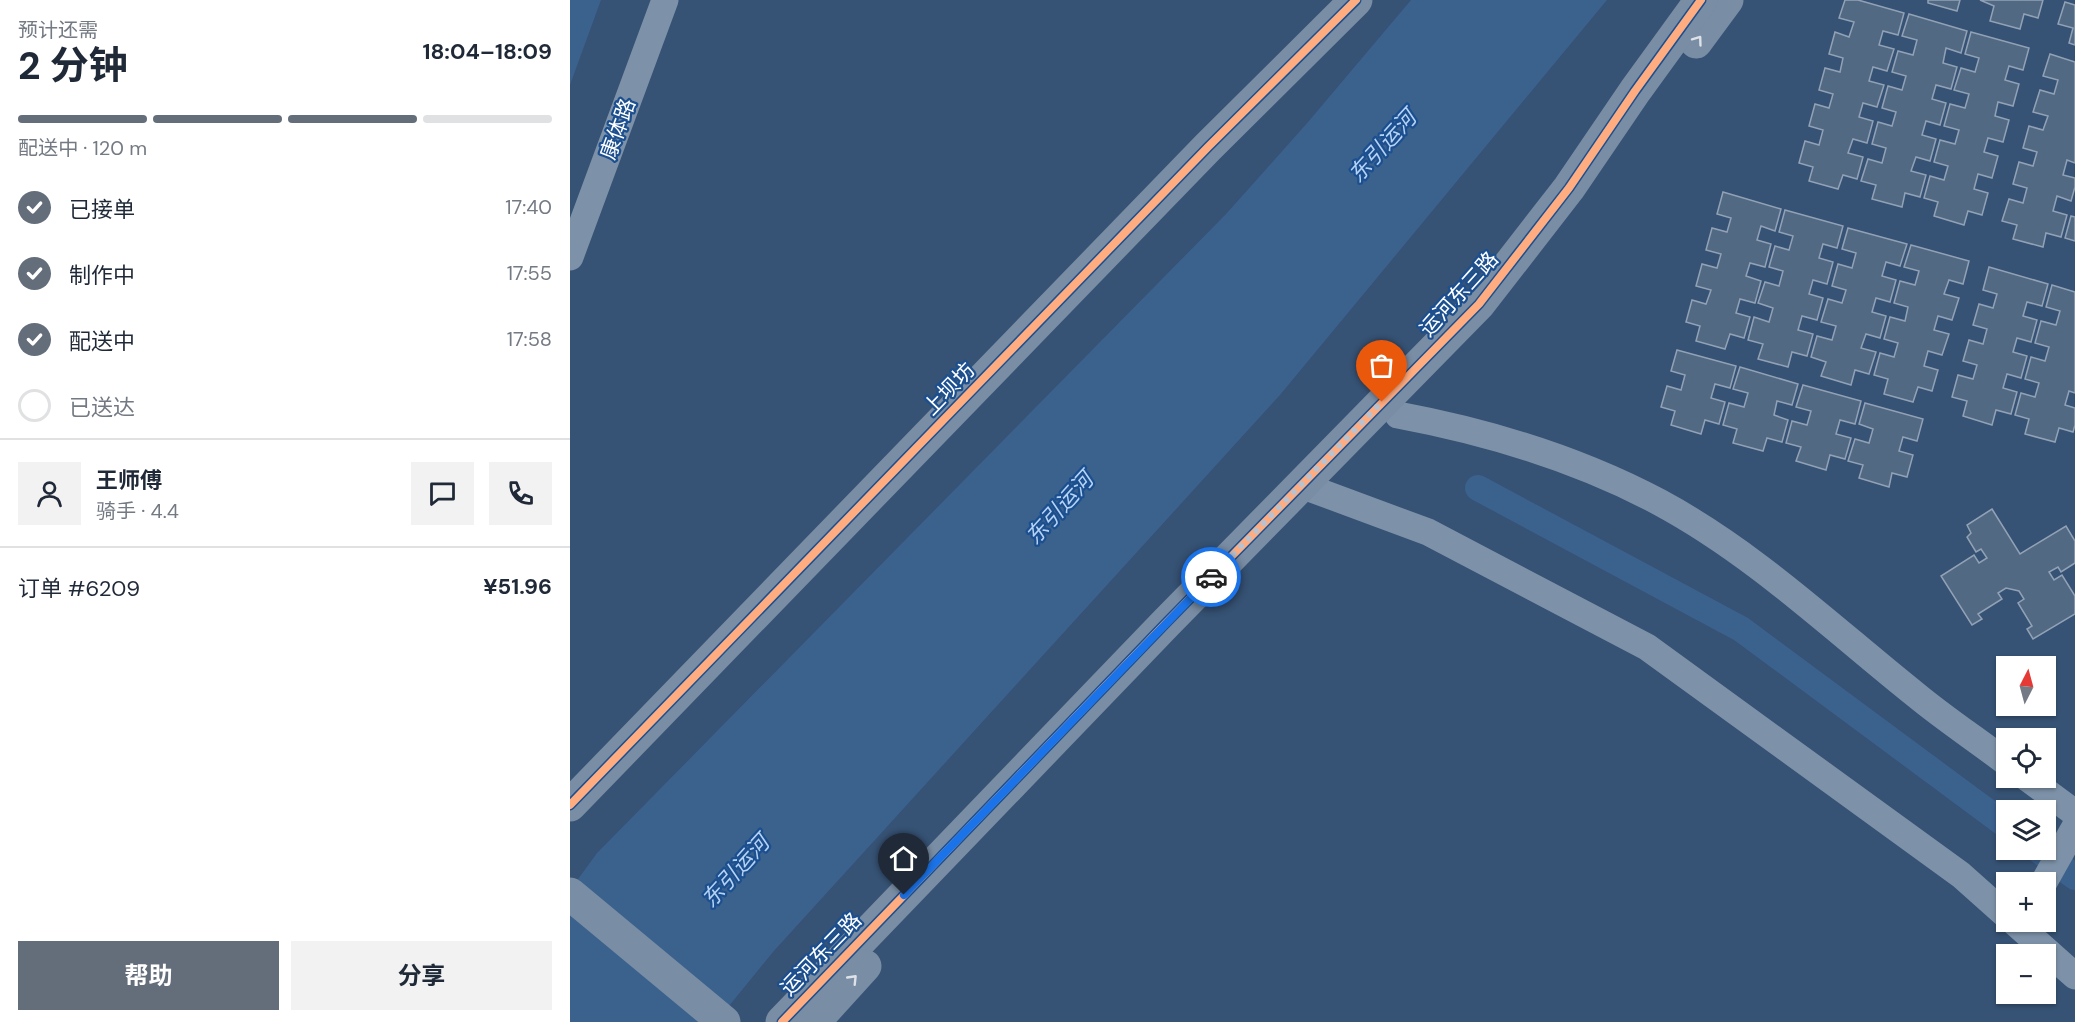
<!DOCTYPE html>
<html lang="zh">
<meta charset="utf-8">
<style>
body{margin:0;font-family:"DM Sans","Noto Sans SC",sans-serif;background:#f2f2f3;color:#1f2937;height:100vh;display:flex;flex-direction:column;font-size:22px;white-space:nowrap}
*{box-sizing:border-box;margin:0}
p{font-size:20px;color:#747a83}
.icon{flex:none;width:33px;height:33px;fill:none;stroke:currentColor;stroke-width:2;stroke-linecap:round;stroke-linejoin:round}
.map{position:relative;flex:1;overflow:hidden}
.sheet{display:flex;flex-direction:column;background:#fff;width:570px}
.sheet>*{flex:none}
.needle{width:39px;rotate:6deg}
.tools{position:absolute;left:1426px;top:656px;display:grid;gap:12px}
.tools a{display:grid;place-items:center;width:60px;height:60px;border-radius:0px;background:#fff;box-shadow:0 2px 4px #0004;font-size:30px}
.pin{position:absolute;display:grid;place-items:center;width:51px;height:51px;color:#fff;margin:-62px -26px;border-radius:50% 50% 50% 0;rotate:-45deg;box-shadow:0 0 6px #0007}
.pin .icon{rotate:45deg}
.courier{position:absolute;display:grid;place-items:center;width:60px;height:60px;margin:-30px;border:4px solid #1a73e8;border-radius:50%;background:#fff;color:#222;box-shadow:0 2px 8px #0007}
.overview em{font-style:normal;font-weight:700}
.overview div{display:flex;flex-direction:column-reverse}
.overview{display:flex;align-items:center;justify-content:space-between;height:102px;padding:0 18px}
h1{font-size:39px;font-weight:700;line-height:45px}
.bar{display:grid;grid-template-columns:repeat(4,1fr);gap:9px 6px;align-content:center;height:72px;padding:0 18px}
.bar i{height:8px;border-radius:4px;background:#e0e1e3}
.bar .on{background:#646e7b}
.bar p{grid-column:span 4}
.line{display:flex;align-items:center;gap:15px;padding:0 18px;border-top:2px solid #e0e1e3}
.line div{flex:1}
.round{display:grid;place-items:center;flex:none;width:63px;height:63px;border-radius:0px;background:#f2f2f3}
ol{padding:0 18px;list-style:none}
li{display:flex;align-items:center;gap:18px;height:66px}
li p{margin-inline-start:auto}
li .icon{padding:6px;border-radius:50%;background:#646e7b;color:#fff;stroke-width:4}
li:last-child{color:#747a83}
li i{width:33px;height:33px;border:3px solid #e0e1e3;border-radius:50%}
.primary-button{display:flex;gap:12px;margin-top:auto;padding:12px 18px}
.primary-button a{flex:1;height:69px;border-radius:0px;background:#646e7b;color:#fff;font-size:24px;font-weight:700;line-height:69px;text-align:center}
.primary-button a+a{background:#f2f2f3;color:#1f2937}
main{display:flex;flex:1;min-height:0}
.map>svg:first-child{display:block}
</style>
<main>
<section class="sheet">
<div class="overview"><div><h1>2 分钟</h1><p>预计还需</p></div><em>18:04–18:09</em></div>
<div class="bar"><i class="on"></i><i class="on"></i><i class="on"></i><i></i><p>配送中 · 120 m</p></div>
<ol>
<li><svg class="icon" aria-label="check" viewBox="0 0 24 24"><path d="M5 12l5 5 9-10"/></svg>已接单<p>17:40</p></li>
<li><svg class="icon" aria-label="check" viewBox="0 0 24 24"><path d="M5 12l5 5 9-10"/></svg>制作中<p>17:55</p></li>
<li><svg class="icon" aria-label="check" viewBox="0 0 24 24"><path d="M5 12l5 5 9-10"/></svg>配送中<p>17:58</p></li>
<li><i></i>已送达</li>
</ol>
<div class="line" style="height:108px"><a class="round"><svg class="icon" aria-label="person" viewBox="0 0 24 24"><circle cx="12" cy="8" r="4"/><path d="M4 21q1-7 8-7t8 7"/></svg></a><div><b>王师傅</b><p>骑手 · 4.4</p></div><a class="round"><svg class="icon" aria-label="chat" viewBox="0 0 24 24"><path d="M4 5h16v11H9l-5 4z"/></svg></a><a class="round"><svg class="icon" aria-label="phone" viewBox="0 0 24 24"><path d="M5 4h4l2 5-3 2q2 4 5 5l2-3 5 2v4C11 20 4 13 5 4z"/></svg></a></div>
<div class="line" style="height:78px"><div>订单 #6209</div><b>¥51.96</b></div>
<div class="primary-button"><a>帮助</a><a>分享</a></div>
</section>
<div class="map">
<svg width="1505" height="1022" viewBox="0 0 1505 1022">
<rect width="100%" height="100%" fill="#365274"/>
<g fill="#3b618d">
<path d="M 0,0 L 31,0 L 0,85 Z"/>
<path d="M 841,0 L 1037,0 L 710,395 L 203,952 L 146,1022 L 0,1022 L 0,890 L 27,853 L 656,214 L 738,122 Z"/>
</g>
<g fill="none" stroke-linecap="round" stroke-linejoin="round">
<g stroke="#3b618d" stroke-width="26">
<path d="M 908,488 L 1171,629 L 1437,826"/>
<path d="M 1467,849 L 1505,877"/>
</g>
</g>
<g fill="#526984" stroke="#92a2b6" stroke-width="1.5">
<path d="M 1275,0 L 1288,0 L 1334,13 L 1328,35 L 1313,31 L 1309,45 L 1324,49 L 1317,71 L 1303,67 L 1299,81 L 1314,85 L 1307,107 L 1293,103 L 1289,117 L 1303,121 L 1297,143 L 1283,139 L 1278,153 L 1293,157 L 1287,179 L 1273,175 L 1268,189 L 1239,181 L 1243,167 L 1229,163 L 1235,141 L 1249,145 L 1253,130 L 1239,126 L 1245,104 L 1259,108 L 1263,94 L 1249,90 L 1255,68 L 1270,72 L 1273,58 L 1259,54 L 1265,32 L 1279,37 L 1284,22 L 1269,18 Z"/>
<path d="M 1358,0 L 1390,0 L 1387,11 L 1358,3 Z"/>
<path d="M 1410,0 L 1473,0 L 1468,18 L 1454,14 L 1450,29 L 1420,21 L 1424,6 Z"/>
<path d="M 1495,2 L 1505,5 L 1505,45 L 1499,43 L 1503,28 L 1488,24 Z"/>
<path d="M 1339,14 L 1397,31 L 1391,53 L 1376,48 L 1373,63 L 1387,67 L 1381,89 L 1366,85 L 1362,99 L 1376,103 L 1370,125 L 1356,121 L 1352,135 L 1366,139 L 1360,161 L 1346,157 L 1341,171 L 1356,175 L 1350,197 L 1335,193 L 1332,207 L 1302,199 L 1306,185 L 1291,181 L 1298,159 L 1312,163 L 1316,148 L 1302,144 L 1308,122 L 1322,126 L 1326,112 L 1312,108 L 1318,86 L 1332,90 L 1336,76 L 1322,72 L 1328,51 L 1343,55 L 1347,40 L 1332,36 Z"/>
<path d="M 1401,32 L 1459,48 L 1453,70 L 1439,66 L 1435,80 L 1449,84 L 1443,106 L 1428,102 L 1425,116 L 1439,120 L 1433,142 L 1418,138 L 1414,152 L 1428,156 L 1422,178 L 1408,174 L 1404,189 L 1418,193 L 1412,215 L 1398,211 L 1394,225 L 1364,216 L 1368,202 L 1354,198 L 1360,176 L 1374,180 L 1378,166 L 1364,162 L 1370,140 L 1385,144 L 1389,130 L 1374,126 L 1380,104 L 1395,108 L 1399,94 L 1384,90 L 1391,68 L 1405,72 L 1409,58 L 1395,54 Z"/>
<path d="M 1480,54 L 1505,62 L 1505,163 L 1497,160 L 1493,175 L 1505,178 L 1505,187 L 1501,201 L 1487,196 L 1483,211 L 1497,215 L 1491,237 L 1476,233 L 1473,247 L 1443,239 L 1447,225 L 1432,221 L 1439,199 L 1453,203 L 1457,188 L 1443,184 L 1449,162 L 1463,166 L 1467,152 L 1453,148 L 1459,126 L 1473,130 L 1478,116 L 1463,112 L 1470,90 L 1484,94 L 1488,80 L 1473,76 Z"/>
<path d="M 1153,192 L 1211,209 L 1205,231 L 1191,226 L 1187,240 L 1201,244 L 1195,267 L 1180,263 L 1176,276 L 1191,281 L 1185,303 L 1170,299 L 1166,313 L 1180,317 L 1174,338 L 1160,334 L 1155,349 L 1126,341 L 1130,326 L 1116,322 L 1122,300 L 1136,304 L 1141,290 L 1126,286 L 1132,264 L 1147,268 L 1151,254 L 1136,250 L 1142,228 L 1157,232 L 1161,218 L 1147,214 Z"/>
<path d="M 1215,210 L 1273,226 L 1267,248 L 1253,244 L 1249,258 L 1263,262 L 1257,284 L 1243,280 L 1239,294 L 1253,298 L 1247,320 L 1232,316 L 1228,330 L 1243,334 L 1237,356 L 1222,352 L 1218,367 L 1188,359 L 1193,344 L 1178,340 L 1184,317 L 1199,322 L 1203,308 L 1188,303 L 1195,282 L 1209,286 L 1213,271 L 1199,267 L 1205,246 L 1219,250 L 1223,236 L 1209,232 Z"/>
<path d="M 1501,216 L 1505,217 L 1505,241 L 1495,238 Z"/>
<path d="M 1278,228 L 1337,244 L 1330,266 L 1316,262 L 1312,276 L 1326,280 L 1320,302 L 1306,298 L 1302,312 L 1316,316 L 1310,338 L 1296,334 L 1291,348 L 1306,352 L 1299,374 L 1285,370 L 1281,385 L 1251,376 L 1256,362 L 1241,357 L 1247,336 L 1262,340 L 1266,326 L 1251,322 L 1258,299 L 1272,303 L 1276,290 L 1262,286 L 1268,264 L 1282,268 L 1286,253 L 1272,249 Z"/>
<path d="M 1341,245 L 1399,261 L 1393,284 L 1379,280 L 1374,294 L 1389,298 L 1382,320 L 1368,316 L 1364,330 L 1379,334 L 1372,355 L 1358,351 L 1354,366 L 1368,370 L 1362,391 L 1348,387 L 1343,402 L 1314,394 L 1318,379 L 1304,375 L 1310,353 L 1324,357 L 1328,343 L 1314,339 L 1320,317 L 1335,321 L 1338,307 L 1324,303 L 1330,281 L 1345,285 L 1349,271 L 1334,267 Z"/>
<path d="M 1419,267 L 1478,284 L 1472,306 L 1457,302 L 1453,316 L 1467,320 L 1461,342 L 1447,338 L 1443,352 L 1457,356 L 1451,378 L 1437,374 L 1433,388 L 1447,392 L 1441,414 L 1426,410 L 1422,425 L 1393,416 L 1397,401 L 1382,397 L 1388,375 L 1403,379 L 1407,365 L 1393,361 L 1399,340 L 1413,344 L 1417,329 L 1403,325 L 1409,304 L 1423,308 L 1427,294 L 1413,290 Z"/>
<path d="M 1482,285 L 1505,292 L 1505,393 L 1499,391 L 1495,405 L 1505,408 L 1505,425 L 1503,432 L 1489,428 L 1485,442 L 1455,434 L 1459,419 L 1445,415 L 1451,393 L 1465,397 L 1469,383 L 1455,379 L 1461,357 L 1475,361 L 1479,347 L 1465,343 L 1471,321 L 1486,325 L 1490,311 L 1476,307 Z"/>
<path d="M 1107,350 L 1166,366 L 1160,388 L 1145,384 L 1141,398 L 1155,402 L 1149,424 L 1135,420 L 1131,434 L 1101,425 L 1105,411 L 1091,407 L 1097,386 L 1111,390 L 1115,375 L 1101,371 Z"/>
<path d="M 1170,367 L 1228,384 L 1222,405 L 1207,401 L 1204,415 L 1218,420 L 1212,442 L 1197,438 L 1193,451 L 1163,443 L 1167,429 L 1153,425 L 1159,403 L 1174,407 L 1178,393 L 1163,389 Z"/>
<path d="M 1233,385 L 1291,401 L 1285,424 L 1270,420 L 1266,434 L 1281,438 L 1275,459 L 1260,455 L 1256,470 L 1226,461 L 1231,447 L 1216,443 L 1222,421 L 1237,425 L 1241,411 L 1226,407 Z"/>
<path d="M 1295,403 L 1353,419 L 1347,441 L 1333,437 L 1329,451 L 1343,455 L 1337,477 L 1322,473 L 1319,487 L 1289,478 L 1293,465 L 1278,461 L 1285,439 L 1299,443 L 1303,429 L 1289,424 Z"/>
<path d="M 1422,509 L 1450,554 L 1496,526 L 1505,541 L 1505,563 L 1491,572 L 1488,567 L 1479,572 L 1484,580 L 1492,575 L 1505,596 L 1505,614 L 1463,639 L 1457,629 L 1462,626 L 1448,603 L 1454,599 L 1449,591 L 1436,588 L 1428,593 L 1432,599 L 1408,614 L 1412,619 L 1402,625 L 1371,576 L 1404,555 L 1409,563 L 1417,558 L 1411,549 L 1406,552 L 1397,537 L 1401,533 L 1397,525 Z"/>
</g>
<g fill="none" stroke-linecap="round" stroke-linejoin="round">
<g stroke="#7d92a8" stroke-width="27">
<path d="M 0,257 L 95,0"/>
<path d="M 828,415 C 919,432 1006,458 1089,502 C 1184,553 1262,628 1346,695 C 1375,719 1407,740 1437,763"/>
<path d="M 731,485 L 858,532 L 1077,647 L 1391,875 L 1437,916"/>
<path d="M 1456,777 L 1505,813"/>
<path d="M 1474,882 L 1505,827"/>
<path d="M 1443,921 L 1505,976"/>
</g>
<g stroke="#798da4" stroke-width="33">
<path d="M 1126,42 L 1157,0"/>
<path d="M 0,805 L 638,147 L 786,0"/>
<path d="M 0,894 L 154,1022"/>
<path d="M 212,1022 L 596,623 L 909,304 L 999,188 L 1065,91 L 1131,0"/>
<path d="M 244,1022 L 295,966"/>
</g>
<g stroke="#1b4f8f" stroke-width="11">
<g id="cycleway">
<path d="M 0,805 L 638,147 L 786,0"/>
<path d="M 212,1022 L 596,623 L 909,304 L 999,188 L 1065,91 L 1131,0"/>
</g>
</g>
<use href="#cycleway" stroke="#ffac80" stroke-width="8"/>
</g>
<defs><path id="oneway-chevron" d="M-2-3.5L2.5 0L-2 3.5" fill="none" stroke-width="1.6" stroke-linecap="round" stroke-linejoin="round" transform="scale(1.5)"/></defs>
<g stroke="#dee2e8">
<use href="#oneway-chevron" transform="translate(1128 40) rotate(-54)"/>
<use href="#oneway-chevron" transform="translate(283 979) rotate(-46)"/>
</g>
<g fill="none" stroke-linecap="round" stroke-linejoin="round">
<path stroke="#b9c2ce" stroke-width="6" stroke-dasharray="0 10.8" d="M 641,577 L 812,402"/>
<path stroke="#1a73e8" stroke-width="8" d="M 334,895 L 641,577"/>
</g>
<g text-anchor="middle" stroke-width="4.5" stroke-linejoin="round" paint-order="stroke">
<g font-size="21" fill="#fff" stroke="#1b4f8f">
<text transform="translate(48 129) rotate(-70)" y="7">康体路</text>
<text transform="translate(889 294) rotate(-48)" y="7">运河东三路</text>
<text transform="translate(379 389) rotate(-46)" y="7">上坝坊</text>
<text transform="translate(251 954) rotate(-46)" y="7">运河东三路</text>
</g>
<g font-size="22" font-style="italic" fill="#b5d3f5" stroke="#1b4f8f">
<text transform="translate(812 146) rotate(-48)" y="8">东引运河</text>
<text transform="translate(489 508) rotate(-48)" y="8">东引运河</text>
<text transform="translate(165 871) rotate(-48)" y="8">东引运河</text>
</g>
</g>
</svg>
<div class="tools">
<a><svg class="needle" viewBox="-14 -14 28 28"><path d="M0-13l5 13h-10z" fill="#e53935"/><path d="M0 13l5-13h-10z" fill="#747a83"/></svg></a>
<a><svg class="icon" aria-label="locate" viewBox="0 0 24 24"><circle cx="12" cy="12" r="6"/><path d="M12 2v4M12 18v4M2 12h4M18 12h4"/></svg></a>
<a><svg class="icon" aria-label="layers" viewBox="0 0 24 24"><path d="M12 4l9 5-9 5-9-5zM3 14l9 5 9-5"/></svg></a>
<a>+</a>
<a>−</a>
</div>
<div class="pin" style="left:812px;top:402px;background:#ea580c"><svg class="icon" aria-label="bag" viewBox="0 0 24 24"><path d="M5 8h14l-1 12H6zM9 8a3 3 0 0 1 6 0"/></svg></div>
<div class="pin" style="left:334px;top:895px;background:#1f2937"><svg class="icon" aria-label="home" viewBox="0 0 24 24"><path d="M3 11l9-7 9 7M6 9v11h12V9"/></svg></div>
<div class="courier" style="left:641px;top:577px"><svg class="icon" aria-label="car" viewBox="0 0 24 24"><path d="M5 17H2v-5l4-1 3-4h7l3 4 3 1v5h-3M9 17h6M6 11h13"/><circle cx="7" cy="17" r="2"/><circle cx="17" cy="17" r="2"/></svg></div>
</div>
</main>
